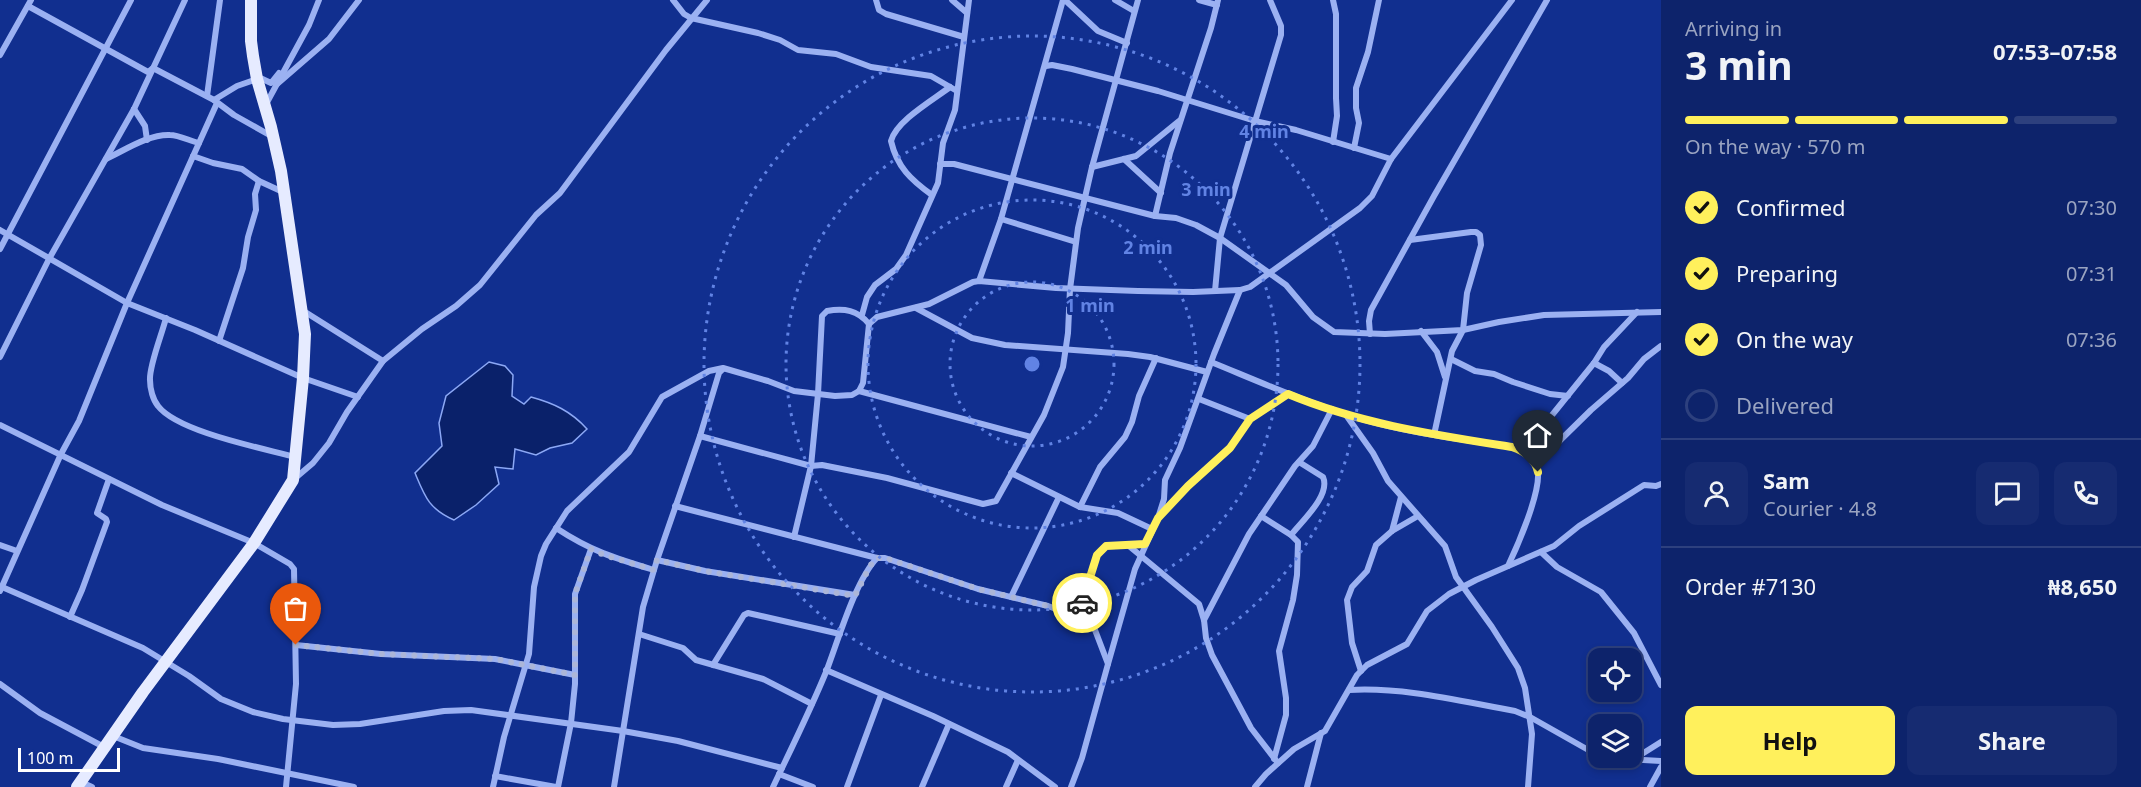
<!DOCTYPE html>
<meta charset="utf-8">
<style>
body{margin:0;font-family:"Noto Sans",sans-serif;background:#162b71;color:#f1f3f6;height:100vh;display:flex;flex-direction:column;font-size:22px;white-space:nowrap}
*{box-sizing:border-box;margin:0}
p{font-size:20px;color:#9aa4c1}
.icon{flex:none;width:33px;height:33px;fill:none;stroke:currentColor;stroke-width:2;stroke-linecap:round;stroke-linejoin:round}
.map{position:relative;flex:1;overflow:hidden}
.side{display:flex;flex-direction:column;background:#0d236b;width:480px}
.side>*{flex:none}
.buttons{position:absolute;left:1588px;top:648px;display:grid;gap:12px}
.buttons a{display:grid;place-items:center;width:54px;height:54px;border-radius:12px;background:#0d236b;box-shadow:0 3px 9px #0003,0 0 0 2px #2d407e;font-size:30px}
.scale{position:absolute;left:18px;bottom:15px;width:102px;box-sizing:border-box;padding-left:6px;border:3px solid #fff;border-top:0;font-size:16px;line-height:21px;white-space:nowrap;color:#fff;-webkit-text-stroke:4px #112f8f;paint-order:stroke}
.pin{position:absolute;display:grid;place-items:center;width:51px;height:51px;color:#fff;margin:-62px -26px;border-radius:50% 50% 50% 0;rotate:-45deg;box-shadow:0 0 6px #0007}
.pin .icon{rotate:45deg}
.courier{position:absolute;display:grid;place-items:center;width:60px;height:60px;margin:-30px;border:4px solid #fff05c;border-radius:50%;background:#fff;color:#222;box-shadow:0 2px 8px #0007}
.head em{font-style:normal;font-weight:700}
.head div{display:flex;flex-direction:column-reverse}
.head{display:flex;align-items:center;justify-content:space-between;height:102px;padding:0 24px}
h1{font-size:39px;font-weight:700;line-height:45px}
.bar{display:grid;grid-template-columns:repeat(4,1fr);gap:9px 6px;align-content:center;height:72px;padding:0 24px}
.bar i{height:8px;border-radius:4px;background:#2d407e}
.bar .current{background:#fff05c}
.bar p{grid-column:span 4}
.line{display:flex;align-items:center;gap:15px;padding:0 24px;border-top:2px solid #2d407e}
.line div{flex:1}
.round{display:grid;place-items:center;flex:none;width:63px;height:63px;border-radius:12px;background:#162b71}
ol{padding:0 24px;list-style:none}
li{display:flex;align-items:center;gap:18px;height:66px}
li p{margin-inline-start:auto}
li .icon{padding:6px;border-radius:50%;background:#fff05c;color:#111;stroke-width:4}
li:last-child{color:#9aa4c1}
li i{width:33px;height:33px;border:3px solid #2d407e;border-radius:50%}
.action{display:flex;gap:12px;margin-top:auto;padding:12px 24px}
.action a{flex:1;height:69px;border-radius:12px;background:#fff05c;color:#111;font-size:24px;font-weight:700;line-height:69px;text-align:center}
.action a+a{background:#162b71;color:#f1f3f6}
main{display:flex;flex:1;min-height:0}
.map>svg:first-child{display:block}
</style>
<main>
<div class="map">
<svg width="1661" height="787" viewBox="0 0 1661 787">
<rect width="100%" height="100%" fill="#112f8f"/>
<path fill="#0a216a" stroke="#8ca8f5" stroke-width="1.5" d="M 489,362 L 505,366 L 513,375 L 512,396 L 524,404 L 531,397 C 553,403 571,411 587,429 L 572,443 L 550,448 L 536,455 L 515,449 L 513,469 L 495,467 L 499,484 L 476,505 L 454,520 C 429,509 425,497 415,473 L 442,446 L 439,423 L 446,396 Z"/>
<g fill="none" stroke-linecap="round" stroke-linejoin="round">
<g stroke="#9bb1f2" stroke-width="6">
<path d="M 673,0 L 684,14 L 691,18 L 758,33 L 780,40 L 798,50 L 836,54 L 871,67 L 931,76 L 957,91"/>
<path d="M 876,0 L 879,10 L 886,14 L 964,37"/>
<path d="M 952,0 L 967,13"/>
<path d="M 1065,0 L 1098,31 L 1127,43"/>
<path d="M 1115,0 L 1134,11"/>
<path d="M 1199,0 L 1217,5"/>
<path d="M 28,6 L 148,72 L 153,68 L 214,100 L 234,115 L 273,137"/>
<path d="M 0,55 L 31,0"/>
<path d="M 1046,66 L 1052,65 L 1072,69 L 1158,91 L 1255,121 L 1296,130 L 1391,159"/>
<path d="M 256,76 L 271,83 L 279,73"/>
<path d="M 276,85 L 329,39 L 359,0"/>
<path d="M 207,96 L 220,0"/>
<path d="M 214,100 L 237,86 L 257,79"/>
<path d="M 265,106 L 309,25 L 319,0"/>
<path d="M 134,109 L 145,126 L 147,140"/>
<path d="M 1333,142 L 1337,116 L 1336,98 L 1336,14 L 1333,0"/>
<path d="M 1354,148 L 1359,123 L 1356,108 L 1356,88 L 1368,52 L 1379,0"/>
<path d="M 193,156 L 213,163 L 242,169 L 259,181 L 283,192"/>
<path d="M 106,159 C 125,150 149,134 170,135 C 179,135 190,141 199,143"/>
<path d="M 1124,159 L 1161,193"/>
<path d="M 940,164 L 954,164 L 1155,216 L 1176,218 L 1196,225 L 1220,238 L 1286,285 L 1313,317 L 1334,332 L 1385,334 L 1463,330 L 1499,322 L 1544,315 L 1661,312"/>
<path d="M 1092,167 L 1136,156 L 1179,121"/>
<path d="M 932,195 C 911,180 897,167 891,141 C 896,121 933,100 950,87"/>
<path d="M 1155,216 L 1170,153 L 1211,28 L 1218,0"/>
<path d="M 1001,219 L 1076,242"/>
<path d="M 0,230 L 127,303 L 195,330 L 303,378 L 358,397"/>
<path d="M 1410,240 L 1471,232 L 1476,232 L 1480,235 L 1481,245 L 1467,293 L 1463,330 L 1452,351 L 1434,435"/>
<path d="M 0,249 L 131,0"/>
<path d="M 979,281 L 1001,219 L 1063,0"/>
<path d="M 1215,291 L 1220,238 L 1281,35 L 1281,26 L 1270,0"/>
<path d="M 916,308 L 972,338 L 1005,345 L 1128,354 L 1150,357 L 1207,372"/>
<path d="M 302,310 L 383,361"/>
<path d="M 862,315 L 867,297 L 875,285 L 896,269 L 906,255 L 938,183 L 943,143 L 955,110 L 969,0"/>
<path d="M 166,318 C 162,334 149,366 150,380 C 150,389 153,400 158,406 C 178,432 262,448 295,457"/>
<path d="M 1421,331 L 1437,352 L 1445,377"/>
<path d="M 1370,334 L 1369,321 L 1371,310 L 1434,196 L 1547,0"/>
<path d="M 219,341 L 243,268 L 248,237 L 256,210 L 255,194 L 259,181"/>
<path d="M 0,357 L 49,259 L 134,109 L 185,0"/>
<path d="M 1451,359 L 1475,371 L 1494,374 L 1513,382 L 1550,394 L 1568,396"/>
<path d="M 1211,362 C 1260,382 1307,403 1358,418 C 1408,433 1461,439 1512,447 C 1523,451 1537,459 1538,472 C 1540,494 1518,545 1508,566"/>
<path d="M 1594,363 L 1609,371 L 1622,383"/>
<path d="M 859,391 L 1031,437"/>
<path d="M 1199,399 L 1250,419"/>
<path d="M 1346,415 L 1373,453 L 1388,481 L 1445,546 L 1456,577 L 1492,627 L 1518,668 L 1525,688 L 1532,734 L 1528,787"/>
<path d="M 0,425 L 162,505 L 254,543 L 290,564 L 294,569 L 296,684 L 286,787"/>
<path d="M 700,436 L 811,466 L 822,465 L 887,478 L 983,504 L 996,501 L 1044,415 L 1063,367 L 1068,333 L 1070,289 L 1078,228 L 1092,167 L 1138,0"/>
<path d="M 1523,451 L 1594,363 L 1604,347 L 1637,312"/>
<path d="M 1536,464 L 1591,410 L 1628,378 L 1644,359 L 1661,346"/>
<path d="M 1011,473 L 1080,507 L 1118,513 L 1152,529"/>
<path d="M 293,480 L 313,463 L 329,443 L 347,412 L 383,361 L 422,329 L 456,306 L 480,285 L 536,215 L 560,193 L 666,50 L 707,0"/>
<path d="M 675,506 L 877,558 L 885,558 L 978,589 L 1048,606 L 1077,617 L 1085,621 L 1095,630 L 1108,664 L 1082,758 L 1071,787"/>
<path d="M 1080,507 L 1100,467 L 1125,437 L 1132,422 L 1139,396 L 1156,358"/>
<path d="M 1160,515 L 1188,486 L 1230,448 L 1250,419 L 1288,394"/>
<path d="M 1261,516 L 1291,535 L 1298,542 L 1297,575 L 1293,600 L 1279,651 L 1286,698 L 1286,715 L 1274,759"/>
<path d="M 556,528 C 591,551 614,558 654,570"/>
<path d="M 1392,531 L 1401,497"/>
<path d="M 1291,535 C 1302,521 1331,495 1323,477 L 1299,462"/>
<path d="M 794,537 L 811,466 L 818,394 L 822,316 L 827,311 C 844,308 858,310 869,324"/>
<path d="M 0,545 L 17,551"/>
<path d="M 1129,546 L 1199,604 L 1204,620 L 1206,638 L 1212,655 L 1251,728 L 1278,763"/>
<path d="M 1541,552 L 1557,567 L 1601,592 L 1634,633 L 1661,685"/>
<path d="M 657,560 L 705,571 L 855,595"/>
<path d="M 2,587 L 143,648 L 189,676 L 221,699 L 253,712 L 283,719 L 333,725 L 360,724 L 444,711 L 471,710 L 623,731 L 678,741 L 782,768"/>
<path d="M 0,591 L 61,454 L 79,421 L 127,303 L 217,103"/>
<path d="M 1011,597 L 1059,497"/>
<path d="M 70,617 L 82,590 L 107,522 L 106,519 L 97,513 L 109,479"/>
<path d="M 1077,617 L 1097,555 L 1106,546 L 1145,544"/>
<path d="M 1204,620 L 1249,534 L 1295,466 L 1313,446 L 1332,409"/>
<path d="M 639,634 L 683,648 L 696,660 L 763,679 L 812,704"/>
<path d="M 296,645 L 381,654 L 495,659 L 575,675"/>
<path d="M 1108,664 L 1135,569 L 1158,518 L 1164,499 L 1165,480 L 1180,448 L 1214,354 L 1240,290"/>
<path d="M 713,665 L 744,615 L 748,613 L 840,634"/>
<path d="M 826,670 L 933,716 L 1008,752 L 1055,787"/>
<path d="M 1361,671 L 1352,643 L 1347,600 L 1352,587 L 1367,571 L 1376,545 L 1392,531 L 1418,516"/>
<path d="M 0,684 L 40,713 L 104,747"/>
<path d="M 1349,690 C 1406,687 1459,701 1515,711 L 1530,717 L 1599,756"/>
<path d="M 113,736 L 143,748 L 218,759 L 354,787"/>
<path d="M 1608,758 L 1661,761"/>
<path d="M 1634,759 L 1661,742"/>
<path d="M 779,774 L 813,787"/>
<path d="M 495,776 L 556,787"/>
<path d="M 81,782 L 92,787"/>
<path d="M 493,787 L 504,737 L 529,654 L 534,587 L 541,556 L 546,544 L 567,511 L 629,452 L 662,397 L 709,371 L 723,368 L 768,381 L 794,391 L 835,396 L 852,395 L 859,391 L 863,383 L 869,324 L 877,317 L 929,304 L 973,282 L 979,281 L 1056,288 L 1138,291 L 1193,292 L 1240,290 L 1250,287 L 1360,208 L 1372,196 L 1391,159 L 1512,0"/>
<path d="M 558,787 L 571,723 L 575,684 L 575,594 L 591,549"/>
<path d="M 614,787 L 643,607 L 657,560 L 700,436 L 719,373 L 723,369"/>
<path d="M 773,787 C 791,749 810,711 826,672 C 838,641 855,581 877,558"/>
<path d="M 847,787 L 881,695"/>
<path d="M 922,787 L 949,724"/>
<path d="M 1006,787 L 1018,760"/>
<path d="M 1255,787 L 1266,774 L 1294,749 L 1325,731 L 1357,675 L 1367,665 L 1407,644 L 1427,611 L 1449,594 L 1476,580 L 1554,546 L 1579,526 L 1644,485 L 1656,486 L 1661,484"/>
<path d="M 1307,787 L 1321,733"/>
<path d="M 1650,787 L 1661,767"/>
</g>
<path stroke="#e6ebff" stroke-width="12" d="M 77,787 L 143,692 L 254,543 L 293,480 L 303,378 L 305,334 L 281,171 L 271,127 L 257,79 L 253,56 L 251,41 L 251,0"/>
</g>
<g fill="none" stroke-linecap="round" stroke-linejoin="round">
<path stroke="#acb6d8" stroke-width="6" stroke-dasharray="0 10.8" d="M 296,645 L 381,654 L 495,659 L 575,675 L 575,594 L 591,549 L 604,555 L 654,570 L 657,560 L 705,571 L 855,596 L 870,566 L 877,558 L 885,558 L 978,589 L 1048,606 L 1077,617 L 1082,603"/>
<path stroke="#fff05c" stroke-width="8" d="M 1082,603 L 1097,555 L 1106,546 L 1145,544 L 1158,518 L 1188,486 L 1230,448 L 1250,419 L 1288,394 C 1360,424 1436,435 1512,447 C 1526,452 1535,459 1538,472"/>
</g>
<g fill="none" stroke="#6183e4" stroke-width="3" stroke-dasharray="3 6">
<circle cx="1032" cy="364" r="82"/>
<circle cx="1032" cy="364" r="164"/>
<circle cx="1032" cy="364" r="246"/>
<circle cx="1032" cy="364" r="328"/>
</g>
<circle cx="1032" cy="364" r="9" fill="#6183e4" stroke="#112f8f" stroke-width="3"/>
<g font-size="18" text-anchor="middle" font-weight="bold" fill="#6183e4" stroke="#112f8f" stroke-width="6" stroke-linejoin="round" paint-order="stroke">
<text x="1264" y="138">4 min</text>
<text x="1206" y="196">3 min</text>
<text x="1148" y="254">2 min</text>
<text x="1090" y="312">1 min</text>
</g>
</svg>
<div class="buttons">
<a><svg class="icon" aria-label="locate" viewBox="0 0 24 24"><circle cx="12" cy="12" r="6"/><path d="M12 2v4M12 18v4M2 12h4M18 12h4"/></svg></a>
<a><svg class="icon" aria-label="layers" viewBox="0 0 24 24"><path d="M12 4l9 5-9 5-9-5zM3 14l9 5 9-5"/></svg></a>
</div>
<div class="scale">100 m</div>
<div class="pin" style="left:296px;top:645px;background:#ea580c"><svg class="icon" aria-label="bag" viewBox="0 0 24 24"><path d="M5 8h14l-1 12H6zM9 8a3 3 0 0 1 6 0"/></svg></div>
<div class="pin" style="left:1538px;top:472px;background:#1f2937"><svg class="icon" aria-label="home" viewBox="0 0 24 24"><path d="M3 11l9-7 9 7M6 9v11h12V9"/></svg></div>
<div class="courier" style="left:1082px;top:603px"><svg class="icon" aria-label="car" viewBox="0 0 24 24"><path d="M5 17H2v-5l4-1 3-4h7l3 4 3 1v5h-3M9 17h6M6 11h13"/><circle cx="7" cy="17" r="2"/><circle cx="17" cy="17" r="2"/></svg></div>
</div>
<section class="side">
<div class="head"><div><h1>3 min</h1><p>Arriving in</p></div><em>07:53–07:58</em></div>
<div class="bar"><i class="current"></i><i class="current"></i><i class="current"></i><i></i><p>On the way · 570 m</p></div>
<ol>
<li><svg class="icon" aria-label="check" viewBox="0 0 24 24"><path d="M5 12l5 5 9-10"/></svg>Confirmed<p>07:30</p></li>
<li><svg class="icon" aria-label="check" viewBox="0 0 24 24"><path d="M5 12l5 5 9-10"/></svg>Preparing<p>07:31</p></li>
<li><svg class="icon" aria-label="check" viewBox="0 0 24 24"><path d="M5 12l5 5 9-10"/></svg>On the way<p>07:36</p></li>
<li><i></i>Delivered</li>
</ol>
<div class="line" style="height:108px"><a class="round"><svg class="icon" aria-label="person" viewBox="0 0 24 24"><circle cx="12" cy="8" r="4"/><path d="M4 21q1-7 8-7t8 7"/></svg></a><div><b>Sam</b><p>Courier · 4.8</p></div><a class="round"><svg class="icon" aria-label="chat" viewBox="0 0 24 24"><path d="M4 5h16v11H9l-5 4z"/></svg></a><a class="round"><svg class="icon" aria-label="phone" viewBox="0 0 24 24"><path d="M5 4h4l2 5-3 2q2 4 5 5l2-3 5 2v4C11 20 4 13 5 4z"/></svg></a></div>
<div class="line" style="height:78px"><div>Order #7130</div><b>₦8,650</b></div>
<div class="action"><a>Help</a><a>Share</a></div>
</section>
</main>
